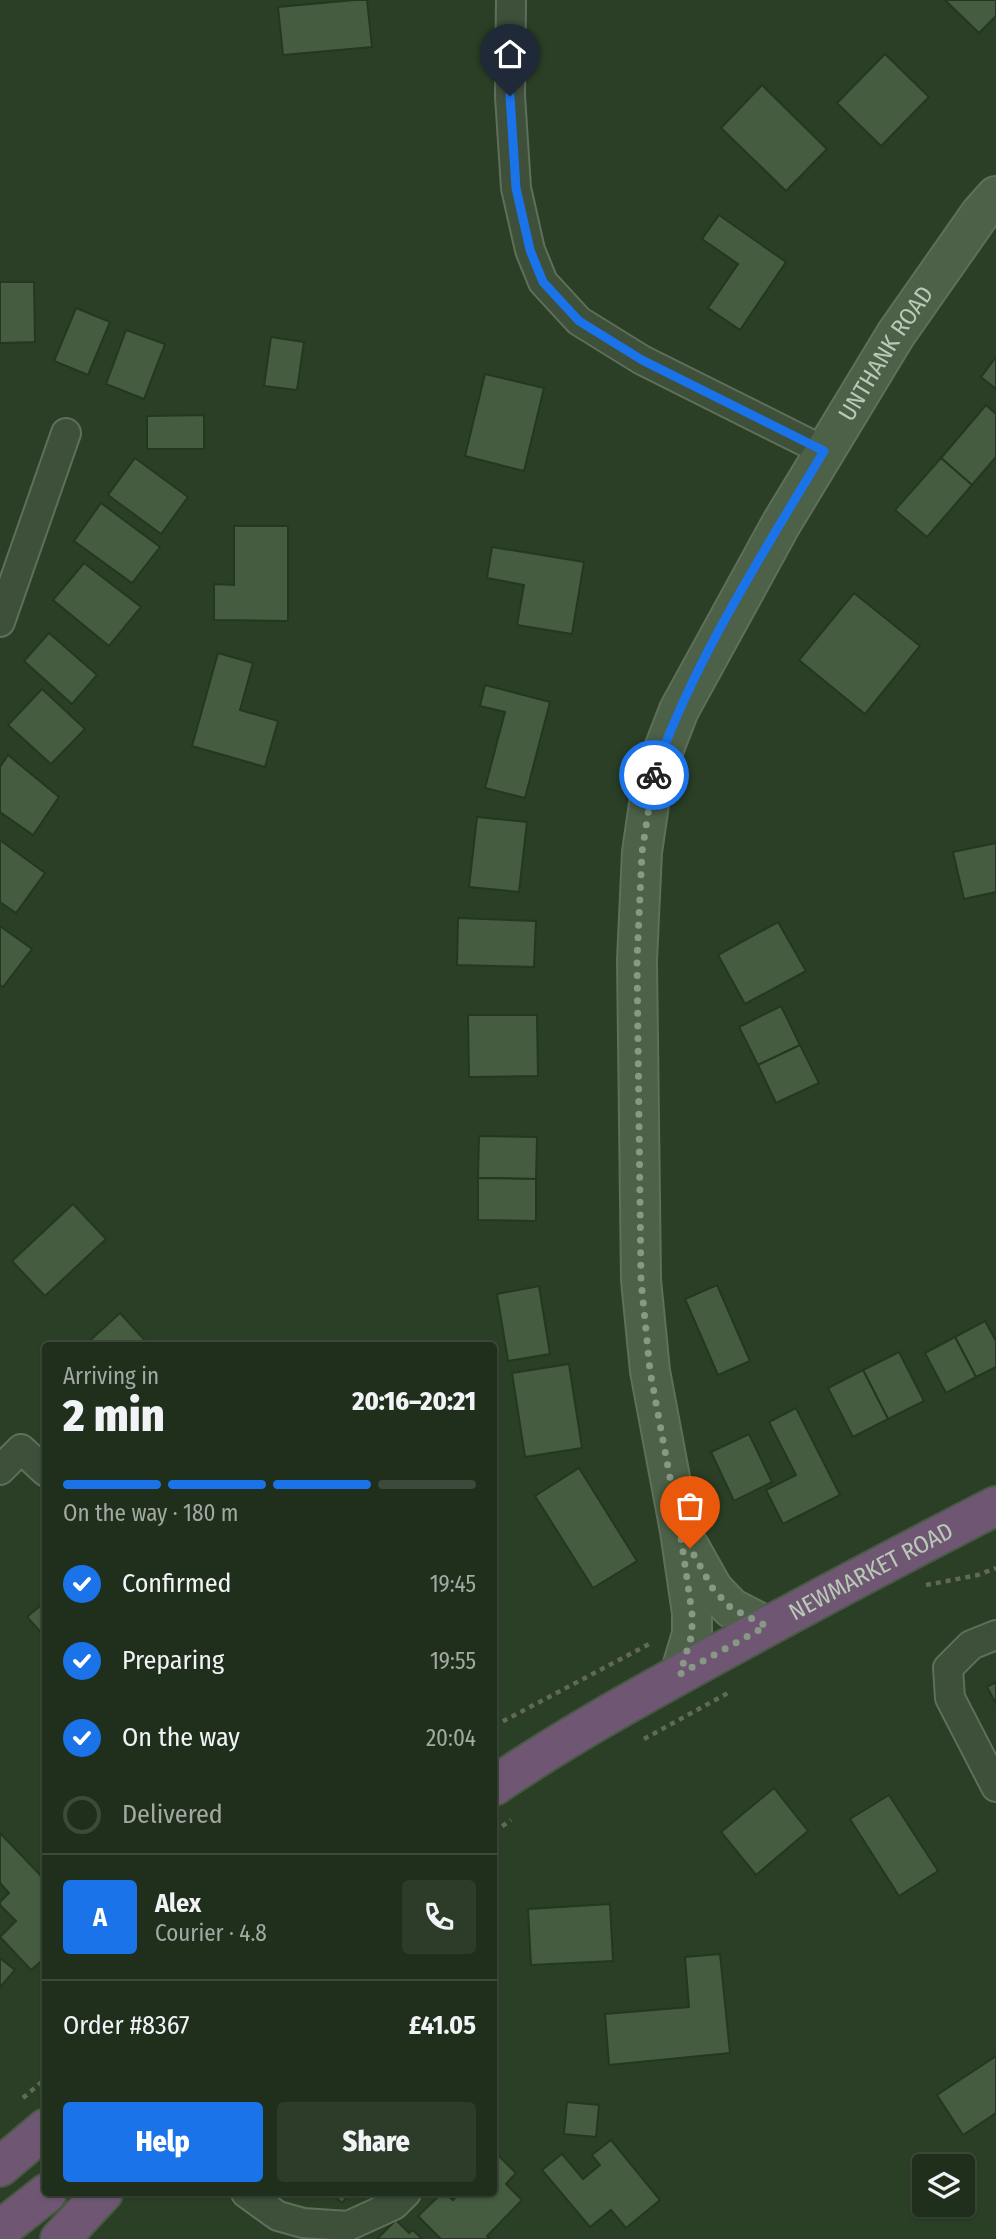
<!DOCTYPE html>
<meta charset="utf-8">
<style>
body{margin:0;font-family:"Fira Sans Condensed",sans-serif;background:#2d3b29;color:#f1f3f6;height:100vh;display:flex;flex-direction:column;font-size:26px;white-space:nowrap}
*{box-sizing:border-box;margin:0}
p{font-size:23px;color:#a2a9a3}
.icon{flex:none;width:38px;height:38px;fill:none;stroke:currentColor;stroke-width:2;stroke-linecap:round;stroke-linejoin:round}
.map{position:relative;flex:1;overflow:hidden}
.sheet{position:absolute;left:42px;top:1342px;width:455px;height:854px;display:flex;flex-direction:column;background:#202f1c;border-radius:7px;box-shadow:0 2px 5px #0004,0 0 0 2px #3d4a3b}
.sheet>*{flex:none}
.tools{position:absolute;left:912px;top:2154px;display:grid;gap:14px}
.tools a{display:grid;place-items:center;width:63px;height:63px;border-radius:7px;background:#202f1c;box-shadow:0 2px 5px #0004,0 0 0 2px #3d4a3b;font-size:35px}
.pin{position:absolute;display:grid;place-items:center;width:60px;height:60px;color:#fff;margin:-72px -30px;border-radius:50% 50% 50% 0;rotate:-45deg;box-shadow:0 0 7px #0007}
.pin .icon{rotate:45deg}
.courier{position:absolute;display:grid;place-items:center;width:70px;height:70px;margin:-35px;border:5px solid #1a73e8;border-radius:50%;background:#fff;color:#222;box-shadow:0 2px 9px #0007}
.head em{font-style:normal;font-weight:800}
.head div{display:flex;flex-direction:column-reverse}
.head{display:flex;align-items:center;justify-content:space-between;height:119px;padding:0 21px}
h1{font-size:46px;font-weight:800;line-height:52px}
.bar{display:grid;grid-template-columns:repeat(4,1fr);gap:10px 7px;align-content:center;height:84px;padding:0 21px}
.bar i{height:9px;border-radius:5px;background:#3d4a3b}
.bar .on{background:#1a73e8}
.bar p{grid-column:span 4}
.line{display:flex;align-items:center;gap:18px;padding:0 21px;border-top:2px solid #3d4a3b}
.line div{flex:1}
.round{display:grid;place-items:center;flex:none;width:74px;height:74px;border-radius:7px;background:#2d3b29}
ol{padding:0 21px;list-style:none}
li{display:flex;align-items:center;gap:21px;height:77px}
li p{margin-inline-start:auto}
li .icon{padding:7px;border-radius:50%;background:#1a73e8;color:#fff;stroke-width:4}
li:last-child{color:#a2a9a3}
li i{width:38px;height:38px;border:4px solid #3d4a3b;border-radius:50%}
.action{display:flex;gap:14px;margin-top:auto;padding:14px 21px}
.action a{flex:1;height:80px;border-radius:7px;background:#1a73e8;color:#fff;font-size:28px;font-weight:800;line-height:80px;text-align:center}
.action a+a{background:#2d3b29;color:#f1f3f6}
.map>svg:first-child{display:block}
</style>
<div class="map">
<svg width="996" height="2239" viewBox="0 0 996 2239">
<rect width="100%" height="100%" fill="#2b3f26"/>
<g fill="#455c40" stroke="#253621" stroke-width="2">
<path d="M 355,0 L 367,0 L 372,47 L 283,55 L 278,7 Z"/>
<path d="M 945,0 L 996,0 L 996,16 L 979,33 Z"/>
<path d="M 885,54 L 929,97 L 881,146 L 837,103 Z"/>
<path d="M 762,85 L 827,149 L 786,191 L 721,128 Z"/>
<path d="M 719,215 L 786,262 L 740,330 L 708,308 L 738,264 L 702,239 Z"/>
<path d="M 0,282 L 34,282 L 35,342 L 0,343 Z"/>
<path d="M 76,308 L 110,322 L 88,375 L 54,361 Z"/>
<path d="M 126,330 L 165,344 L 144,399 L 106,384 Z"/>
<path d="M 271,337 L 304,342 L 297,390 L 264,386 Z"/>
<path d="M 996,357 L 996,389 L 981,377 Z"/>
<path d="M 485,374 L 544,388 L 524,471 L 465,456 Z"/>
<path d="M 986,405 L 996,414 L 996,457 L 972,485 L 941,458 Z"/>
<path d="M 204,415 L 204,449 L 147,449 L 147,416 Z"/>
<path d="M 135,458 L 188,497 L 161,534 L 108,495 Z"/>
<path d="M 941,458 L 972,485 L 927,537 L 895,510 Z"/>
<path d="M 101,503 L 160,547 L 132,583 L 74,541 Z"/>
<path d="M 234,526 L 288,526 L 288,621 L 214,620 L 214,584 L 234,585 Z"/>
<path d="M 492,547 L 584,562 L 572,634 L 517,625 L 524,585 L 487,578 Z"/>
<path d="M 84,563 L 141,607 L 109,646 L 53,600 Z"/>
<path d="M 854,593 L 920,646 L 865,714 L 799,660 Z"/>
<path d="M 49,633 L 97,675 L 72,704 L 24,661 Z"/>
<path d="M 218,653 L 253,663 L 240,710 L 278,721 L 265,767 L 192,746 Z"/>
<path d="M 485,685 L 550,702 L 525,798 L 485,788 L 505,712 L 480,706 Z"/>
<path d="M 42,689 L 85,729 L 51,764 L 8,725 Z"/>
<path d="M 8,755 L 59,797 L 33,835 L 0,812 L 0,767 Z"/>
<path d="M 477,817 L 527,822 L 519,892 L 469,887 Z"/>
<path d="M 0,840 L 45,873 L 16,913 L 0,902 Z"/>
<path d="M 996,843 L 996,892 L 964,899 L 953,852 Z"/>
<path d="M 458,918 L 536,921 L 534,967 L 457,965 Z"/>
<path d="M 778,922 L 806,971 L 745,1004 L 718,955 Z"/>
<path d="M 0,926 L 32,949 L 3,987 L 0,985 Z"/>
<path d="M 781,1006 L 800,1045 L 758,1065 L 739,1027 Z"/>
<path d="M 468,1015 L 537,1015 L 538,1076 L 469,1077 Z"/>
<path d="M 800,1045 L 819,1083 L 776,1103 L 758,1065 Z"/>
<path d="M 479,1136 L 537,1137 L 536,1179 L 478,1178 Z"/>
<path d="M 478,1178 L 536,1179 L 536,1221 L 478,1220 Z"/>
<path d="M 73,1204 L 106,1239 L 45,1296 L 12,1261 Z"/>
<path d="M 717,1285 L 750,1361 L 718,1375 L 685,1299 Z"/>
<path d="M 539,1286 L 550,1354 L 508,1361 L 497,1294 Z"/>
<path d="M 120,1313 L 150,1346 L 84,1346 Z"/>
<path d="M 985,1321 L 996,1341 L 996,1367 L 976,1377 L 955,1337 Z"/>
<path d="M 955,1337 L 976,1377 L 946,1393 L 925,1353 Z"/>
<path d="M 899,1352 L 924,1401 L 888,1419 L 863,1370 Z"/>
<path d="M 569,1364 L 582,1448 L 525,1457 L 512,1373 Z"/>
<path d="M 863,1370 L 888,1419 L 853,1437 L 828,1388 Z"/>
<path d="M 796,1408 L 840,1495 L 783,1524 L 766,1490 L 796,1475 L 769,1422 Z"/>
<path d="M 749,1434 L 772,1482 L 734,1501 L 711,1452 Z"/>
<path d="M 579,1468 L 637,1561 L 593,1588 L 535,1496 Z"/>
<path d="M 46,1601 L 46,1638 L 27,1617 Z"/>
<path d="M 996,1682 L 996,1704 L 987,1687 Z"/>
<path d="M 774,1788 L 808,1831 L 756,1875 L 721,1832 Z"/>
<path d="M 889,1795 L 938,1871 L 899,1896 L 850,1819 Z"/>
<path d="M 0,1833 L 46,1881 L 46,1957 L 31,1970 L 0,1937 L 16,1921 L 0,1905 L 0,1902 L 9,1893 L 0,1883 Z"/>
<path d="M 610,1904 L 613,1961 L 531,1965 L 528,1909 Z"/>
<path d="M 720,1954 L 730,2053 L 609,2065 L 605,2014 L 689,2007 L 685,1957 Z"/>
<path d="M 0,1958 L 15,1970 L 0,1987 Z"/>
<path d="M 996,2056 L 996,2113 L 963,2135 L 937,2095 Z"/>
<path d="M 567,2102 L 599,2105 L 596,2137 L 564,2134 Z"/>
<path d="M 611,2140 L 660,2200 L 626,2228 L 611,2210 L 590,2227 L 542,2170 L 562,2154 L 583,2179 L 600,2165 L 592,2155 Z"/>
<path d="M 494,2151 L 516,2173 L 506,2184 L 522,2200 L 487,2236 L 490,2239 L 441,2239 L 418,2216 L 442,2193 L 445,2193 L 453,2200 L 459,2193 L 494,2193 Z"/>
<path d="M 331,2193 L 351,2193 L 342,2203 Z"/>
<path d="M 396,2220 L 409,2233 L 413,2230 L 422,2239 L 379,2239 L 378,2238 Z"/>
</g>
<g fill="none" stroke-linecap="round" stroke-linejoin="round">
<g stroke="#5e6f5b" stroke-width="32">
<g id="street">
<path d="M 511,0 L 510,96 L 516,188 L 530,250 L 543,282 L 579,321 L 642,360 L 824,451"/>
<path d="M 0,622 L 66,433"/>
<path d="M 0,1470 L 21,1449 L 46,1472"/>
<path d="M 996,1635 L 971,1645 L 948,1668 L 950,1698 L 996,1787"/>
<path d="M 246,2193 L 278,2216 L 303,2223 L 348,2226 L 394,2205 L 406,2193"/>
</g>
</g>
<g stroke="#5e6f5b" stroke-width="42">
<g id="secondary">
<path d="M 690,1548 L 713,1589 L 731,1608 L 766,1626"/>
<path id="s1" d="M 680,1674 L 692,1634 L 692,1613 L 680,1531 L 650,1371 L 641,1280 L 637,960 L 642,852 L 653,777 L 679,710 L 781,524 L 896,334 L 980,214 L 996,196"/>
</g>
</g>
<g stroke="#495945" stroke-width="42">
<g id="highway">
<path id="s2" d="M 494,1786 C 561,1740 633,1700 704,1661 C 801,1608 898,1556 996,1506"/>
<path d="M 0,2167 L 46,2128"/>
<path d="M 0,2230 L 47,2193"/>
<path d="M 60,2239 L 103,2193"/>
</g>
</g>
<g stroke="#626954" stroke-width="4.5" stroke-dasharray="5 5" stroke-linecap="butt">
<path d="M 926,1585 L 978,1575 L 996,1568"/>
<path d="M 494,1726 L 653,1642"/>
<path d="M 644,1739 L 728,1693"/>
<path d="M 494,1832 L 511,1820"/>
<path d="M 23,2098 L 46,2078"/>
</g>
<use href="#street" stroke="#3e4f3a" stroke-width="28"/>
<use href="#secondary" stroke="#4c6148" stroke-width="38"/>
<use href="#highway" stroke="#6f5774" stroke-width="38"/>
</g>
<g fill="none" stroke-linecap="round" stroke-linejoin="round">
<path stroke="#879984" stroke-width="7" stroke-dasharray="0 12.6" d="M 654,775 L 642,852 L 637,960 L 641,1280 L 650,1371 L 680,1531 L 692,1613 L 692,1634 L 680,1674 L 766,1626 L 731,1608 L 713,1589 L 690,1548"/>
<path stroke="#1a73e8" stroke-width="9" d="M 510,96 L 516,188 L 530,250 L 543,282 L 579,321 L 642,360 L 824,451 C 763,553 692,663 654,775"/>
</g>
<g text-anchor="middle" stroke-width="6" stroke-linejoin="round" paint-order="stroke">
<g font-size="24" fill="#b9c9b6" stroke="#23341f">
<text dy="8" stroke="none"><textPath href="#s1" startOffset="1388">UNTHANK ROAD</textPath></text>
<text dy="8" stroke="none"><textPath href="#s2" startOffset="434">NEWMARKET ROAD</textPath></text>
</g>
</g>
</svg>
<div class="tools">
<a><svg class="icon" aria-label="layers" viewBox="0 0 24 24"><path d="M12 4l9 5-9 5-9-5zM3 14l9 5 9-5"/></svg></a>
</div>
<div class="pin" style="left:690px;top:1548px;background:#ea580c"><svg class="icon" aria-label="bag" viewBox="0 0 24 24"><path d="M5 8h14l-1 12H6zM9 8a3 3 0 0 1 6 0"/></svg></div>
<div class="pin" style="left:510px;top:96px;background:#1f2937"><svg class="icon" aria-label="home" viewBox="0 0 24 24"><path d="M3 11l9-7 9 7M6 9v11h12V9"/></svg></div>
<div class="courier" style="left:654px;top:775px"><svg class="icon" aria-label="bike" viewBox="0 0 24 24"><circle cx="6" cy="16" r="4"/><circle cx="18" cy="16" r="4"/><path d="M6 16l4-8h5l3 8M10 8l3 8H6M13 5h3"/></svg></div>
<section class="sheet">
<div class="head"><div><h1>2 min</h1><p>Arriving in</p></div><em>20:16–20:21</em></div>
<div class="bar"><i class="on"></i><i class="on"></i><i class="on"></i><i></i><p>On the way · 180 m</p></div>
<ol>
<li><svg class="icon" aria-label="check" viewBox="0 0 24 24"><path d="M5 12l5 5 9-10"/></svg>Confirmed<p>19:45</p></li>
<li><svg class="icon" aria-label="check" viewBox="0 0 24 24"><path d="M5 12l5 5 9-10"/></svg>Preparing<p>19:55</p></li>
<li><svg class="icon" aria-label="check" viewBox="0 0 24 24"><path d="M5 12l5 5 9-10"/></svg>On the way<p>20:04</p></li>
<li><i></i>Delivered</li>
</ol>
<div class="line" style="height:126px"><b class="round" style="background:#1a73e8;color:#fff">A</b><div><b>Alex</b><p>Courier · 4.8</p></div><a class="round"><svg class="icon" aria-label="phone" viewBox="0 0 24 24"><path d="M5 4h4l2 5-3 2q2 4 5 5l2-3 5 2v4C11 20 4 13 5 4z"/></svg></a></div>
<div class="line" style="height:91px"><div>Order #8367</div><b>£41.05</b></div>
<div class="action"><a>Help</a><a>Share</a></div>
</section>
</div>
